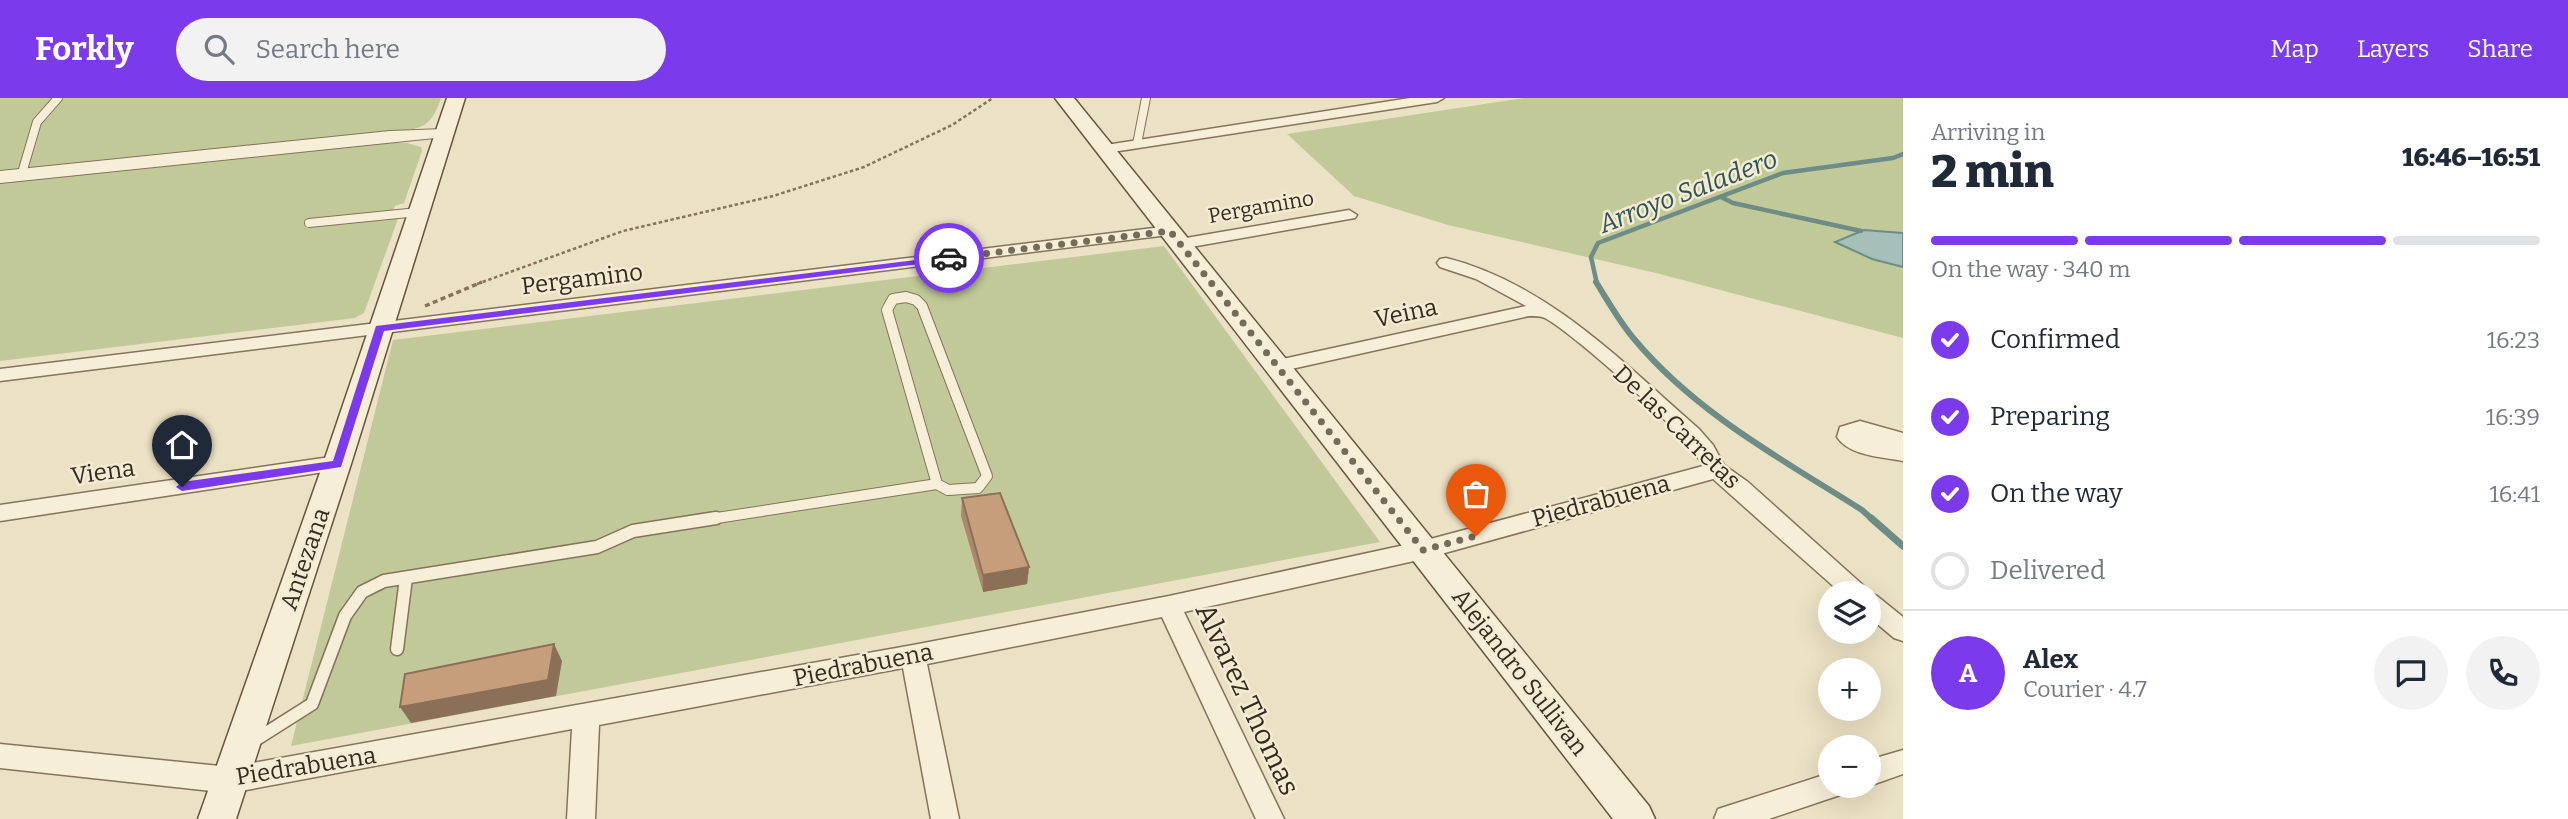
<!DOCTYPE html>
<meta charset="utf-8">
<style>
body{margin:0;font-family:Bitter,serif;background:#f2f2f3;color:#1f2937;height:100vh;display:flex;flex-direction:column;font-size:26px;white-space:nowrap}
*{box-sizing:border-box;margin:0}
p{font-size:23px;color:#747a83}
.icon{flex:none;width:38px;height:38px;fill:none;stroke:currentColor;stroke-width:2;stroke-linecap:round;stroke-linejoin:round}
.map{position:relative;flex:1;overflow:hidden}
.details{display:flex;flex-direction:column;background:#fff;width:665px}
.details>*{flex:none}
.fabs{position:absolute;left:1818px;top:483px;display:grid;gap:14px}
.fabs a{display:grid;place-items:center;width:63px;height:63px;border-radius:50%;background:#fff;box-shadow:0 7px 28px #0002;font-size:35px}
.pin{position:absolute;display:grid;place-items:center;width:60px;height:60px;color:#fff;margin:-72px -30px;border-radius:50% 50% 50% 0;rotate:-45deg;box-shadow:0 0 7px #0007}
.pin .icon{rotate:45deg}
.courier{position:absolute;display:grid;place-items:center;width:70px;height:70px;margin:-35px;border:5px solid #7c3aed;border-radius:50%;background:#fff;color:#222;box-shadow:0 2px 9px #0007}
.overview em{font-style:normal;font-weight:800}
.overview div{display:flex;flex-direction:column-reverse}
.overview{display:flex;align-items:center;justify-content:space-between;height:119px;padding:0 28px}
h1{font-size:46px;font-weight:800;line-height:52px}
.bar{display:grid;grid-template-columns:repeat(4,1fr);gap:10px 7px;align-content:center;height:84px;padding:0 28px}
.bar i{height:9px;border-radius:5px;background:#e0e1e3}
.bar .active{background:#7c3aed}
.bar p{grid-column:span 4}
.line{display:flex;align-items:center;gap:18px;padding:0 28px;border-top:2px solid #e0e1e3}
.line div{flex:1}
.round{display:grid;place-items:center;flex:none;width:74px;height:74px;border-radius:37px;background:#f2f2f3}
ol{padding:0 28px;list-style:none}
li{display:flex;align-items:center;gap:21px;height:77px}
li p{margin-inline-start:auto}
li .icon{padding:7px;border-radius:50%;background:#7c3aed;color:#fff;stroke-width:4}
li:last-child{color:#747a83}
li i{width:38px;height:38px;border:4px solid #e0e1e3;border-radius:50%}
header{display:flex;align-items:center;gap:42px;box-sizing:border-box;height:98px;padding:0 35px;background:#7c3aed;color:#fff}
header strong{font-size:33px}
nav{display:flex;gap:38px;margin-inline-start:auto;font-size:24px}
.search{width:490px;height:63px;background:#f2f2f3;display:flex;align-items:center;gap:18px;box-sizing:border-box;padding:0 24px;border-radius:38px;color:#747a83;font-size:26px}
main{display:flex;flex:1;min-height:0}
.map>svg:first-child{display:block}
</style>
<header>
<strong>Forkly</strong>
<div class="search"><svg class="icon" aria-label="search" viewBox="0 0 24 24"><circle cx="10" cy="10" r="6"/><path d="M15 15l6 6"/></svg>Search here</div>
<nav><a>Map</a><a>Layers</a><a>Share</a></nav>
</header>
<main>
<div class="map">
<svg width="1903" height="721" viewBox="0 0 1903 721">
<rect width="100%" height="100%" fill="#ebe1c4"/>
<g fill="#c1c999">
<path d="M 0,0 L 441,0 C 432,27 423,32 395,33 L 390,45 L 407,45 L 421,49 L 422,53 L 404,105 L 395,108 L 391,116 L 399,118 L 364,215 L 355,220 L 0,263 Z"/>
<path d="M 1524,0 L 1903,0 L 1903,240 L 1656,175 L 1448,127 L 1354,98 L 1287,36 Z"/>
<path d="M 1164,148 L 1380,444 L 291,648 L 393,242 Z"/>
</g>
<path fill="#a6bfb8" stroke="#6d8c86" stroke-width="2" d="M 1864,132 L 1903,135 L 1903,169 L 1872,161 L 1835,144 Z"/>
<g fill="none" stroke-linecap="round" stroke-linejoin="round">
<g stroke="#6d8c86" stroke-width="4.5">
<path d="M 1721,99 L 1733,105 L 1861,133"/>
<path d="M 1597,186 L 1591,159 L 1598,145 L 1783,75 L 1893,60 L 1903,56"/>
</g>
<path stroke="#6d8c86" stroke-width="6" d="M 1596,184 C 1608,203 1620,225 1635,242 C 1696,315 1783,362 1862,412 L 1873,422"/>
<path stroke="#6d8c86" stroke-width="7" d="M 1871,420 L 1903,448"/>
<g stroke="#85735c" stroke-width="10">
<g id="lane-far2">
<path d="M 1137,46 L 1146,0"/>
<path d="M 22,75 L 37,24 L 58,0"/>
<path d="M 0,77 L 390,37 L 444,35 L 0,81"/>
<path d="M 309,125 L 418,114"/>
</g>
</g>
<g stroke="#85735c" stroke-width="12">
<g id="lane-far1">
<path d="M 906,199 L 916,202 L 922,208 L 987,378 L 978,390 L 948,392 L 937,386 L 887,212 L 893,201 Z"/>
<path d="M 704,422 L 937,386"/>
</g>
</g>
<g stroke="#85735c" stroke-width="15">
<g id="lane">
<path d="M 397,551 L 406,480"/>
<path d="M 252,644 L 312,606 L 345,518 L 362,494 L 384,483 L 597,449 L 633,433 L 716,420"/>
</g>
</g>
<g stroke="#85735c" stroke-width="3">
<g id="street">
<path d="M 1410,0 L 1444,0 L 1437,4 L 1106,55 L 1099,51 L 1106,47 Z"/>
<path d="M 1349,112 L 1357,117 L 1355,120 L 1180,151 L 1172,146 L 1180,141 Z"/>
<path d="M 1170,128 L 1176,130 L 1178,133 L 1176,136 L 0,283 L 0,271 Z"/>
<path d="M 1446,160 C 1547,185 1623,265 1699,331 L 1713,347 L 1724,367 L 1748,384 L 1864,488 L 1868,495 L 1841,495 L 1713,381 L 1423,461 L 1184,514 L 1284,721 L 1256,721 L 1162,519 L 927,566 L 959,721 L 931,721 L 903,570 L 599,627 L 595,721 L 567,721 L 572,631 L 230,695 L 0,670 L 0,646 L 230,669 L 913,547 L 1169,498 L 1423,443 L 1703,368 C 1688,337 1577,238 1545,220 C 1540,218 1535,218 1529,218 L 1278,274 L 1271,272 L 1268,268 L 1271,264 L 1278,262 L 1526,208 L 1476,181 L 1440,169 L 1437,165 L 1440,161 Z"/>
<path d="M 1860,323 L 1903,335 L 1903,363 C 1883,359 1849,358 1837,339 L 1840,329 Z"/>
<path d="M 337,358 L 344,361 L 348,366 L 344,371 L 0,423 L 0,407 Z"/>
<path d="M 1869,495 L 1877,498 L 1903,519 L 1903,543 L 1894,540 L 1869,519 Z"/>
<path d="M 1903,652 L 1903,676 L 1869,688 L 1869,662 Z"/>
<path d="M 1830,675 L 1830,688 L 1844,688 L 1840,697 L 1769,721 L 1714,721 L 1718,711 Z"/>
</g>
</g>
<g stroke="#67543f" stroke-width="3">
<g id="secondary">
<path d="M 447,0 L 465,0 L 351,366 L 236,721 L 198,721 L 323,366 Z"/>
<path d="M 1055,0 L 1074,0 L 1649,708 L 1655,721 L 1613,721 Z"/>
</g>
</g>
<path stroke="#85735c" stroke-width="2.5" stroke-dasharray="3.5 2.5" stroke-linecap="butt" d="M 477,186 L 623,133 L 773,98 L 864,69 L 952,27 L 993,0"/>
<path stroke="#85735c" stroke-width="3.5" stroke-dasharray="5 3.5" stroke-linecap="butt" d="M 425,208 L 482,184"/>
<use href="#lane-far2" stroke="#f7eed7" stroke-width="8"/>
<use href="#lane-far1" stroke="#f7eed7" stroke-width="10"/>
<use href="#lane" stroke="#f7eed7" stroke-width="12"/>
<use href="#street" fill="#f7eed7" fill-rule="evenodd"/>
<use href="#secondary" fill="#f7eed7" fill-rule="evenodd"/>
</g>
<path fill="#ab886b" d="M 962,400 L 1029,469 L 1027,486 L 983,494 L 961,418 Z"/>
<g fill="#8b6f57">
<path d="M 1029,469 L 1027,486 L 983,494 L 983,477 Z"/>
<path d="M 554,546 L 562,563 L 556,598 L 411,625 L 400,609 Z"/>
</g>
<g fill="#c79e7c" stroke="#8b6f57" stroke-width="2">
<path d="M 1000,395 L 1029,469 L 983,477 L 962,400 Z"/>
<path d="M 554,546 L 548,582 L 400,609 L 405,576 Z"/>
</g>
<path fill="#7c3aed" d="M 949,158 L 952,158 L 952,162 L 384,233 L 341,369 L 182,393 L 176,389 L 182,384 L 333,363 L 376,228 Z"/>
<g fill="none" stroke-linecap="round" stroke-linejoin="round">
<path stroke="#756b59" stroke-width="7" stroke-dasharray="0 12.6" d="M 949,160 L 1170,133 L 1423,452 L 1476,438"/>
</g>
<g text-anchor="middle" stroke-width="5" stroke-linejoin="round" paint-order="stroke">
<g font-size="21" fill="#362b1f" stroke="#f3ebd3">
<text transform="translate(1261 109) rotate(-10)" y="7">Pergamino</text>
</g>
<g font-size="24" fill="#362b1f" stroke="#f3ebd3">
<text transform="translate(582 181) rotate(-7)" y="8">Pergamino</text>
<text transform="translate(1406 215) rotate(-12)" y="8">Veina</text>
<text transform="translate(1677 329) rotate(44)" y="8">De las Carretas</text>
<text transform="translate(103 374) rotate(-8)" y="8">Viena</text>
<text transform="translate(1601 403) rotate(-15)" y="8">Piedrabuena</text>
<text transform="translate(305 461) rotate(-71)" y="8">Antezana</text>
<text transform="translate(863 567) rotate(-11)" y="8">Piedrabuena</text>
<text transform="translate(1520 574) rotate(52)" y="8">Alejandro Sullivan</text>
<text transform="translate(306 668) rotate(-9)" y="8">Piedrabuena</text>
</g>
<g font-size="26" font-style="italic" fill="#2f5554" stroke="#f3ebd3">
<text transform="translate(1688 93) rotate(-21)" y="9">Arroyo Saladero</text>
</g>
<g font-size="28" fill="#362b1f" stroke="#f3ebd3">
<text transform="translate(1248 601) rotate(65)" y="10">Alvarez Thomas</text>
</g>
</g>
</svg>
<div class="fabs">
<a><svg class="icon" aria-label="layers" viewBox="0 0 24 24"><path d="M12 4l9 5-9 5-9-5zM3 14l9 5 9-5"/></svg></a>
<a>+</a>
<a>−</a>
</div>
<div class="pin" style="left:1476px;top:438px;background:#ea580c"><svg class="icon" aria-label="bag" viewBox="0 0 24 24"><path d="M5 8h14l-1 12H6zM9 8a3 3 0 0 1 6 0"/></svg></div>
<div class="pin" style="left:182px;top:389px;background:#1f2937"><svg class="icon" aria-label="home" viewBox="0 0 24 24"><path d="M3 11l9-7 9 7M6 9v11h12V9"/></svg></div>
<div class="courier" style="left:949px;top:160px"><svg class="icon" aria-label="car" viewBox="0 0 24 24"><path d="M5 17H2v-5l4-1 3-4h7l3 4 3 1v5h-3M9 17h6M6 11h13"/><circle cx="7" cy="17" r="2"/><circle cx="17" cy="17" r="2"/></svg></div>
</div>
<section class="details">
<div class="overview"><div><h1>2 min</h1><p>Arriving in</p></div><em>16:46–16:51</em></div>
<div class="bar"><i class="active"></i><i class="active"></i><i class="active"></i><i></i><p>On the way · 340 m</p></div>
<ol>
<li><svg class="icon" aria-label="check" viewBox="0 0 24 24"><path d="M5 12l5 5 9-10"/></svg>Confirmed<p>16:23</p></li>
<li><svg class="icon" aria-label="check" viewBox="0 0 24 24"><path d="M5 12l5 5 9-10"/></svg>Preparing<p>16:39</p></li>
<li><svg class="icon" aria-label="check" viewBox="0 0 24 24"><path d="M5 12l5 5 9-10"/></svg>On the way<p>16:41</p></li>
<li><i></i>Delivered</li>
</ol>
<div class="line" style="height:126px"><b class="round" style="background:#7c3aed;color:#fff">A</b><div><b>Alex</b><p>Courier · 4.7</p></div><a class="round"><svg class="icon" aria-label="chat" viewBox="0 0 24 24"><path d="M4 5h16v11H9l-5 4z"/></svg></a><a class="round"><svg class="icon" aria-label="phone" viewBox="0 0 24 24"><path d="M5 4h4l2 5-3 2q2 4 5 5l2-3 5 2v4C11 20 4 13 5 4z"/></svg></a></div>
</section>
</main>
